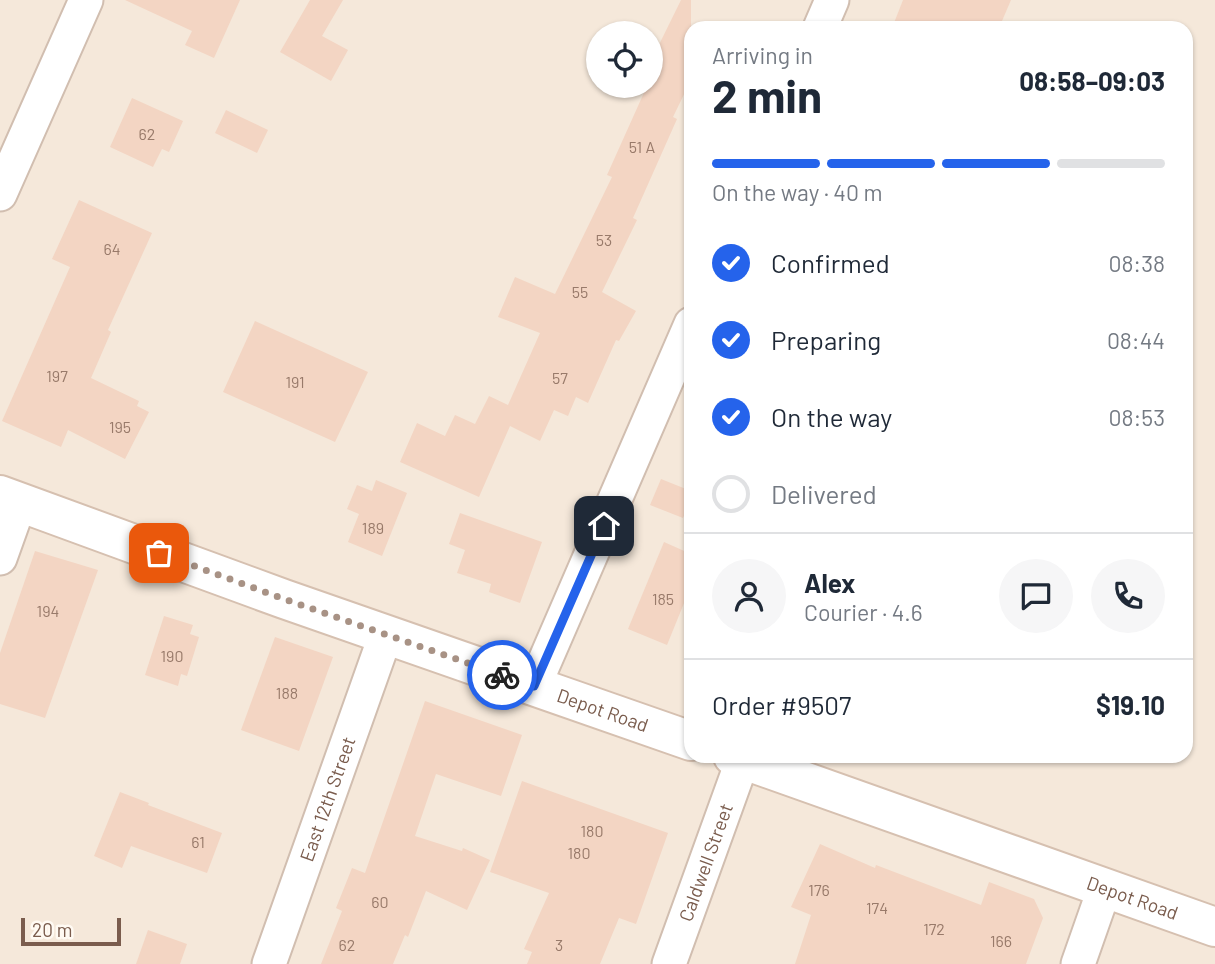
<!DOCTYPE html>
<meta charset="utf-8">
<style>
body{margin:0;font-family:Barlow,sans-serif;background:#f6f6f7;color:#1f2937;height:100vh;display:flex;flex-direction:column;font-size:26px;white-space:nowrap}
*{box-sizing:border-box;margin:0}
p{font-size:23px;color:#747a83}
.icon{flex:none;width:38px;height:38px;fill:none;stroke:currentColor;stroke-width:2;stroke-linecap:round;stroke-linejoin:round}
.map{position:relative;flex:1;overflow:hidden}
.drawer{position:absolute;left:684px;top:21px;width:509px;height:742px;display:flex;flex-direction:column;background:#fff;border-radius:21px;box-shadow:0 2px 5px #0004}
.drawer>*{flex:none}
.controls{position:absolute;left:586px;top:21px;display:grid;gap:14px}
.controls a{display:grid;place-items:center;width:77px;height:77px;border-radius:50%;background:#fff;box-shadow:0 2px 5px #0004;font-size:35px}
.scale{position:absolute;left:21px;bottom:18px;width:100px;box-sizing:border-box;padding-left:7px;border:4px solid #7a5c4d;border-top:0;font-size:19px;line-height:24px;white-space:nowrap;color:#7a5c4d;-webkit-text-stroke:5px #fffaf3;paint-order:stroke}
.pin{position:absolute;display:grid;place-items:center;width:60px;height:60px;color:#fff;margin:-30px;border-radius:14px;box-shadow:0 4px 10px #0006}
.courier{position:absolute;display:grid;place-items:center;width:70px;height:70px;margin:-35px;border:5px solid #2563eb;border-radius:50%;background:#fff;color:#222;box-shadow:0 2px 9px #0007}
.headline em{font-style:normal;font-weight:700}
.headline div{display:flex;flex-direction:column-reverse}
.headline{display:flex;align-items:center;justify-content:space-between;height:119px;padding:0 28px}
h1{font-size:46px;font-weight:700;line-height:52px}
.bar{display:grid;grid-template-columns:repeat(4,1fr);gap:10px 7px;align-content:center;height:84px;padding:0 28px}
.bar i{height:9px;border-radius:5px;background:#e0e1e3}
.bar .active{background:#2563eb}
.bar p{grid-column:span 4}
.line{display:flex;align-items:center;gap:18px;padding:0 28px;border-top:2px solid #e0e1e3}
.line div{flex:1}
.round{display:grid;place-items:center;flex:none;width:74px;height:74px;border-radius:37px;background:#f6f6f7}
ol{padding:0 28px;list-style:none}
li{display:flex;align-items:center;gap:21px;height:77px}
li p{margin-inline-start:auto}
li .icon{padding:7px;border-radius:50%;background:#2563eb;color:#fff;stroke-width:4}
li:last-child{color:#747a83}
li i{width:38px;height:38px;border:4px solid #e0e1e3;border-radius:50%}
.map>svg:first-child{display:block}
</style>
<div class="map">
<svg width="1215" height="964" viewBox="0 0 1215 964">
<rect width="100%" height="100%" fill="#fdf6ec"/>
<path fill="#f5e8da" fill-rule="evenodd" d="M 0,0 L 1215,0 L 1215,964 L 0,964 ZM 691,28 L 1186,28 L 1186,756 L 691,756 ZM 598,33 L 651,33 L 651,86 L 598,86 Z"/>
<g fill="#f3d5c3">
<path d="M 125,0 L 240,0 L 214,58 L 185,45 L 192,31 Z"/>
<path d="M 310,0 L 343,0 L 322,36 L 348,50 L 331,81 L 280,52 Z"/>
<path d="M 681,0 L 691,0 L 691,80 L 673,117 L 677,119 L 633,218 L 637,220 L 602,292 L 636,311 L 619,341 L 616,340 L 588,403 L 576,397 L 568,416 L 554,410 L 540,441 L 510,426 L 479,497 L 400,462 L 417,423 L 445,436 L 455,415 L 475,424 L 489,396 L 508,405 L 540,333 L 498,317 L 515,277 L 555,294 L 612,177 L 607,175 L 647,86 L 651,86 L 651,61 Z"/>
<path d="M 903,0 L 1011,0 L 999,28 L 892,28 Z"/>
<path d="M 132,98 L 183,121 L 169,152 L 162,149 L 153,167 L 110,147 Z"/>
<path d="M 226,110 L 268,130 L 257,153 L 215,133 Z"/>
<path d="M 79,200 L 152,233 L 108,330 L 111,332 L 91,378 L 139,401 L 137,406 L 149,412 L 125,459 L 68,430 L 61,447 L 2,421 L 70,267 L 52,259 Z"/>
<path d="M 255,321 L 368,372 L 335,442 L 223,392 Z"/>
<path d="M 661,479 L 691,491 L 691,499 L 683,518 L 650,505 Z"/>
<path d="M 376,480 L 407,493 L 382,556 L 348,542 L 359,514 L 347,509 L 357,485 L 372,491 Z"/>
<path d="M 460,513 L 542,542 L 520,603 L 489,592 L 491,584 L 457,573 L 465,550 L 449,544 Z"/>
<path d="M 664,542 L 691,554 L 691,586 L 667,645 L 628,629 Z"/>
<path d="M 35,551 L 98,570 L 45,718 L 0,704 L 0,653 Z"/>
<path d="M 164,616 L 193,625 L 190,634 L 199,637 L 187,676 L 181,674 L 178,686 L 145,675 Z"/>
<path d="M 275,637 L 333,657 L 299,751 L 241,730 Z"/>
<path d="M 425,701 L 522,735 L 501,796 L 436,774 L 415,836 L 462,851 L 463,848 L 490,860 L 467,910 L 426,891 L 408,937 L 405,935 L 393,964 L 321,964 L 342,911 L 336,908 L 352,868 L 365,873 Z"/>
<path d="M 522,781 L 668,833 L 636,924 L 619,918 L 600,964 L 527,964 L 532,952 L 524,949 L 549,893 L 490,872 Z"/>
<path d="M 120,792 L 149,803 L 148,805 L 222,833 L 207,873 L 131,846 L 122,868 L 94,856 Z"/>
<path d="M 820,844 L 875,868 L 876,865 L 981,905 L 989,882 L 1034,899 L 1043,918 L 1026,964 L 795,964 L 811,915 L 791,907 Z"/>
<path d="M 148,930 L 187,944 L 180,964 L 136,964 Z"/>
</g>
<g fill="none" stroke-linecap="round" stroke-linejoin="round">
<g stroke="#d1beb0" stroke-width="37">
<g id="street">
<path d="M 820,28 L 832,0"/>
<path d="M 0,194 L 86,0"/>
<path d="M 0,558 L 20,502"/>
<path d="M 534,686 L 691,324"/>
<path id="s1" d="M 269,964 L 386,634"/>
<path id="s2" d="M 669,964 L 743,759"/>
<path d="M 1078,964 L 1105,887"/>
</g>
</g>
<g stroke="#d6c0b0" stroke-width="42">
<g id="secondary">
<path id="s3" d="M 0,495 L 284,599 L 691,741"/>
<path id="s4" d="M 733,756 L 1215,927"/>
</g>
</g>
<use href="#street" stroke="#fff" stroke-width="33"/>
<use href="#secondary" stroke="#fff" stroke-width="38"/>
</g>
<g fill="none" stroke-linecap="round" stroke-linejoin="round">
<path stroke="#a89285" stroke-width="7" stroke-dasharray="0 12.6" d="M 159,553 L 284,599 L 502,675"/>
<path stroke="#2563eb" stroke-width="9" d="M 502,675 L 534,686 L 604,526"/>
</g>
<g text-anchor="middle" stroke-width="7" stroke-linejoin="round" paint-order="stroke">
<g font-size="16" fill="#987a6a">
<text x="147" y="140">62</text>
<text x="642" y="153">51 A</text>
<text x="604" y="246">53</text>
<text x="112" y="255">64</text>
<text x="580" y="298">55</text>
<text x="57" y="382">197</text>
<text x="560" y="384">57</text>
<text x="295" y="388">191</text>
<text x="120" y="433">195</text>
<text x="373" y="534">189</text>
<text x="663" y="605">185</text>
<text x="48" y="617">194</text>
<text x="172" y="662">190</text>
<text x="287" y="699">188</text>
<text x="592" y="837">180</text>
<text x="198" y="848">61</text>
<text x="579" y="859">180</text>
<text x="819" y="896">176</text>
<text x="380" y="908">60</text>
<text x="877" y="914">174</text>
<text x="934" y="935">172</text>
<text x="1001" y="947">166</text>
<text x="347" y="951">62</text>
<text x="559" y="951">3</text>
</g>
<g font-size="19" fill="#7a5c4d" stroke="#fffaf3">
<text dy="7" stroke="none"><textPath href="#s3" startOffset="640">Depot Road</textPath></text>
<text dy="7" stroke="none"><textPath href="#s1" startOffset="175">East 12th Street</textPath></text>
<text dy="7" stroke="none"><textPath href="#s2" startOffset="108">Caldwell Street</textPath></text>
<text dy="7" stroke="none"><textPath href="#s4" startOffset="424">Depot Road</textPath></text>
</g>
</g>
</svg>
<div class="controls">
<a><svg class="icon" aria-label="locate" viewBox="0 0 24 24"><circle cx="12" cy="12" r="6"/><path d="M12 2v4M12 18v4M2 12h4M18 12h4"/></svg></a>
</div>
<div class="scale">20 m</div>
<div class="pin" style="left:159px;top:553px;background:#ea580c"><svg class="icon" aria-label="bag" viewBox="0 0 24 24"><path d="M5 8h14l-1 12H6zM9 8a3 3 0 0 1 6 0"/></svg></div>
<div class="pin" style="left:604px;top:526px;background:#1f2937"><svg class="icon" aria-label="home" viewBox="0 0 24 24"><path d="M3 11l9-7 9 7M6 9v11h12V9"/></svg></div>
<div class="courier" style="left:502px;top:675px"><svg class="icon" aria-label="bike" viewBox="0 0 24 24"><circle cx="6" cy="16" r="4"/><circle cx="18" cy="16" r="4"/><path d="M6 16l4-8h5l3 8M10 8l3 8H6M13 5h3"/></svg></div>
<section class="drawer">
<div class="headline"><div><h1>2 min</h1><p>Arriving in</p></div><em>08:58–09:03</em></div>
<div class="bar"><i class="active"></i><i class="active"></i><i class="active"></i><i></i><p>On the way · 40 m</p></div>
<ol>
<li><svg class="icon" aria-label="check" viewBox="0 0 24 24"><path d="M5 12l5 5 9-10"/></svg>Confirmed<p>08:38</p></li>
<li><svg class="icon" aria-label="check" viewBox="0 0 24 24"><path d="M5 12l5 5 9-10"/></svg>Preparing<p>08:44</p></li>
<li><svg class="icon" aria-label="check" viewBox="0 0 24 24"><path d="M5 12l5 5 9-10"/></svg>On the way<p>08:53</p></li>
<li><i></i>Delivered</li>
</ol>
<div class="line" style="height:126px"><a class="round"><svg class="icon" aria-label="person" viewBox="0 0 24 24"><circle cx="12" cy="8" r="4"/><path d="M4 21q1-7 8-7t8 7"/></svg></a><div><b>Alex</b><p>Courier · 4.6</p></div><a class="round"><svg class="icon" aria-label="chat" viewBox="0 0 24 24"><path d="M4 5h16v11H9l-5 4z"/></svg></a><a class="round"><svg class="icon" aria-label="phone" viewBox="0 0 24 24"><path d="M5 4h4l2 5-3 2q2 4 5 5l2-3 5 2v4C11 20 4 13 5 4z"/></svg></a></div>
<div class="line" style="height:91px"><div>Order #9507</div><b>$19.10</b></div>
</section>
</div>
